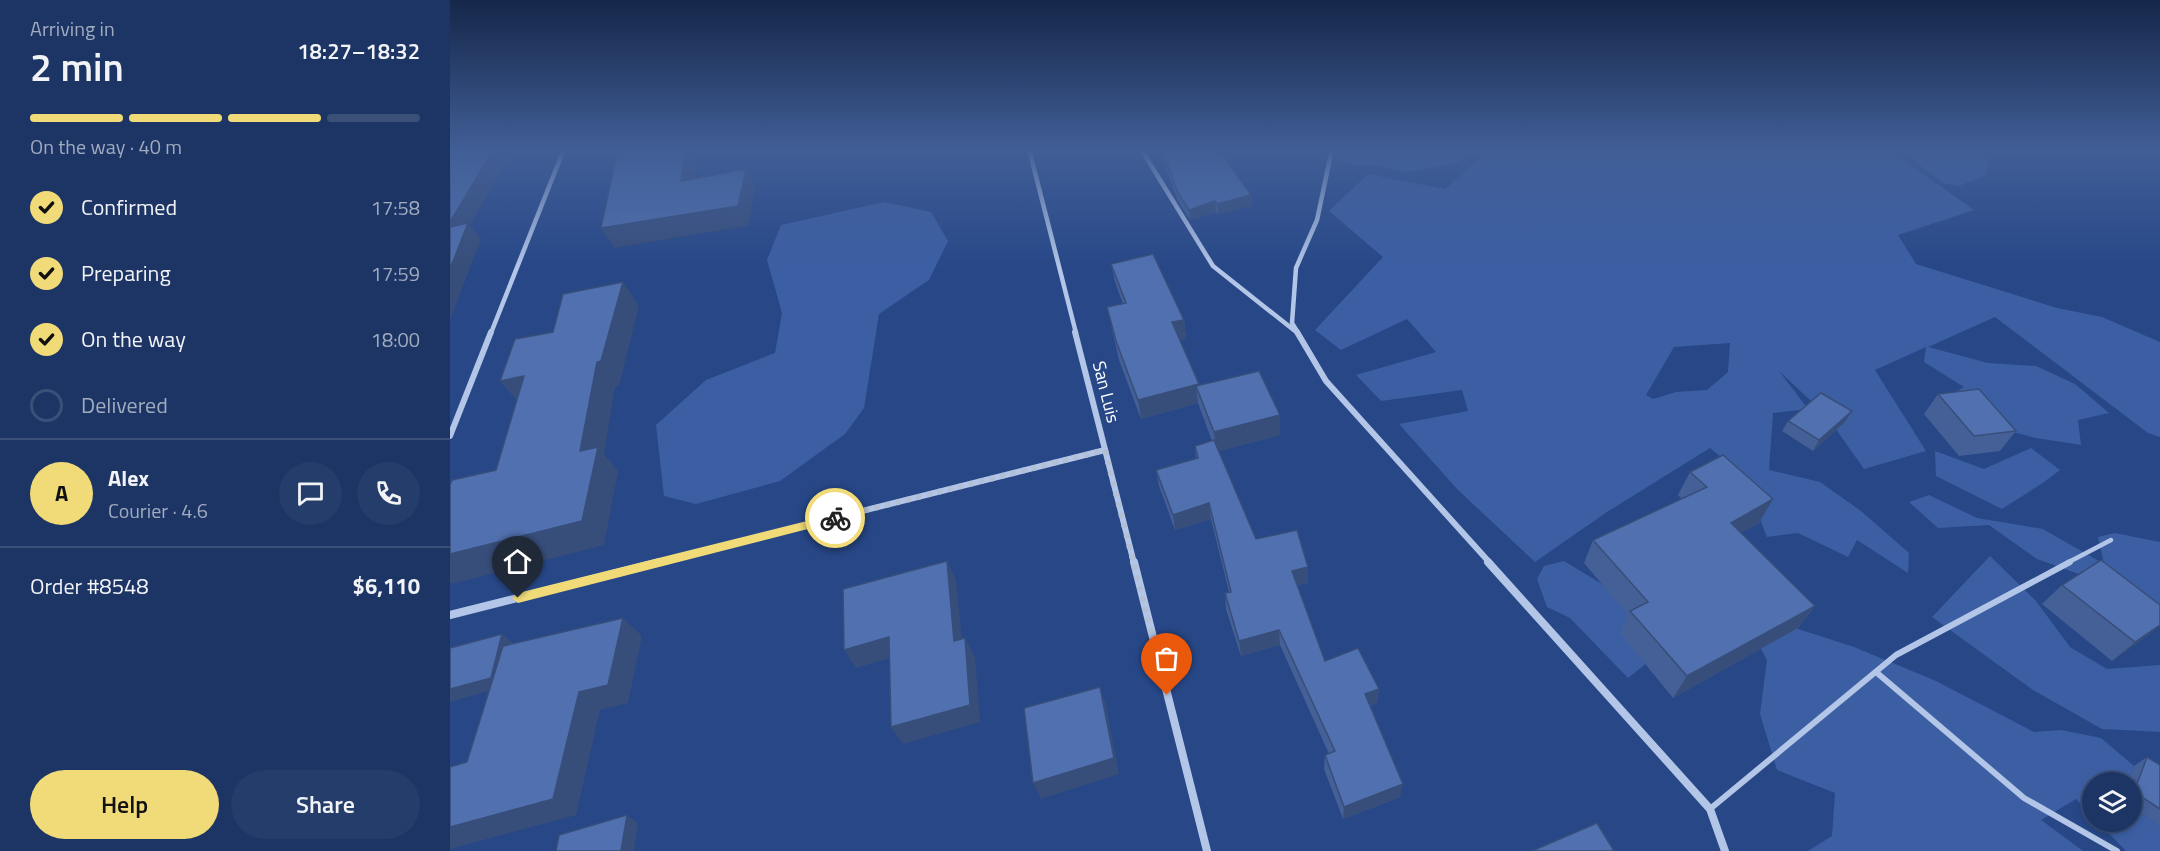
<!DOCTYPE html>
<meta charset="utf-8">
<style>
body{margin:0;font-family:"Titillium Web",sans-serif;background:#253d6b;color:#f1f3f6;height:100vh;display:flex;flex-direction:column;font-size:22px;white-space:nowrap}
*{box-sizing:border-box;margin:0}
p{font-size:20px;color:#a0abbf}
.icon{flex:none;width:33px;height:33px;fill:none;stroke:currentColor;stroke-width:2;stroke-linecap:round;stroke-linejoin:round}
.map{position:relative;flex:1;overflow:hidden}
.side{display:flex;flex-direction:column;background:#1d3565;width:450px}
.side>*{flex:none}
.buttons{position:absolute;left:1632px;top:772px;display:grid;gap:12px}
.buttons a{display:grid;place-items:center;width:60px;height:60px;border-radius:50%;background:#1d3565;box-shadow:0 3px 9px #0003,0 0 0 2px #3b5079;font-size:30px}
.pin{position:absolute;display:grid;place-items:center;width:51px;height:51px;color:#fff;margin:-62px -26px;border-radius:50% 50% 50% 0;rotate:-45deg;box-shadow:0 0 6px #0007}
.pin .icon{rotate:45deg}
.courier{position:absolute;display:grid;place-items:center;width:60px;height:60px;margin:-30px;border:4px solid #f1db79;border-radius:50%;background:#fff;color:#222;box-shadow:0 2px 8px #0007}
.headline em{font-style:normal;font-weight:600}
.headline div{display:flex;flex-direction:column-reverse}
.headline{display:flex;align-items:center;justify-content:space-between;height:102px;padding:0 30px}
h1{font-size:39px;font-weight:600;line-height:45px}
.bar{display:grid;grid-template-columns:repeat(4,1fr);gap:9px 6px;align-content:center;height:72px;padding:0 30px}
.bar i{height:8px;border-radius:4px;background:#3b5079}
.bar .active{background:#f1db79}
.bar p{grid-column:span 4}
.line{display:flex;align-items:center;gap:15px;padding:0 30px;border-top:2px solid #3b5079}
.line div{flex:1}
.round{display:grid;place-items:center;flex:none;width:63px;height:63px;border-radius:32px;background:#253d6b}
ol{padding:0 30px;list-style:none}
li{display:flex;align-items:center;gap:18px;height:66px}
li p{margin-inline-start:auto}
li .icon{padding:6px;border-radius:50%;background:#f1db79;color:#111;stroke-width:4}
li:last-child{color:#a0abbf}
li i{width:33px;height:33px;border:3px solid #3b5079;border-radius:50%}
.primary-button{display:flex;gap:12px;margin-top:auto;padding:12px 30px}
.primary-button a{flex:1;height:69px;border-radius:36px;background:#f1db79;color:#111;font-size:24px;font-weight:600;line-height:69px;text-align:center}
.primary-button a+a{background:#253d6b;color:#f1f3f6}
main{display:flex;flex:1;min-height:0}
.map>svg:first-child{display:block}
</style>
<main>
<section class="side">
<div class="headline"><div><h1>2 min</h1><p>Arriving in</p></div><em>18:27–18:32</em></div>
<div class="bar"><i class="active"></i><i class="active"></i><i class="active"></i><i></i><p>On the way · 40 m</p></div>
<ol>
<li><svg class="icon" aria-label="check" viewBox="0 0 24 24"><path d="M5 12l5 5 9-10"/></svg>Confirmed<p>17:58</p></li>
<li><svg class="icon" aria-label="check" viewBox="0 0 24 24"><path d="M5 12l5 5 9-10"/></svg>Preparing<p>17:59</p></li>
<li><svg class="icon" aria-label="check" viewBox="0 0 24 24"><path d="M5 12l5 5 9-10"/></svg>On the way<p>18:00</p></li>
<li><i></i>Delivered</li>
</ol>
<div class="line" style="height:108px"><b class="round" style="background:#f1db79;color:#111">A</b><div><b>Alex</b><p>Courier · 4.6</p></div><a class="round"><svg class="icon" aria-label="chat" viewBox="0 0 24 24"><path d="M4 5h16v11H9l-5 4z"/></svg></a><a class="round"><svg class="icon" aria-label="phone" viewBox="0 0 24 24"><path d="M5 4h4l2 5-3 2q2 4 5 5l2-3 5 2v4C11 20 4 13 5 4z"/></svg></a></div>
<div class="line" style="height:78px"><div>Order #8548</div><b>$6,110</b></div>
<div class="primary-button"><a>Help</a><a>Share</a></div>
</section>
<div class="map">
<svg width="1710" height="851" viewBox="0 0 1710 851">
<rect width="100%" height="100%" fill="#274787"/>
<g fill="#3c5fa4" fill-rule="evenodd">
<path d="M 882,149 L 1018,149 L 1024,153 L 1006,163 L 957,172 L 931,166 L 904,165 L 882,157 Z"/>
<path d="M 1040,149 L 1438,149 L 1524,210 L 1448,235 L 1466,264 L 1607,308 L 1652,317 L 1710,342 L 1710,437 L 1698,433 L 1545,317 L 1478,347 L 1538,363 L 1586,366 L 1625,384 L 1659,413 L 1628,420 L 1631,445 L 1586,438 L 1537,425 L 1492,400 L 1514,387 L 1474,362 L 1476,347 L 1425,370 L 1476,451 L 1414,469 L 1376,415 L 1329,371 L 1358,409 L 1323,413 L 1319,470 L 1370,482 L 1411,511 L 1459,553 L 1458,573 L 1407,540 L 1398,557 L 1348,533 L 1317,537 L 1292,474 L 1260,448 L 1157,512 L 1085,562 L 1008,490 L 949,424 L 1018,411 L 1012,390 L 931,401 L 906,375 L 986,352 L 957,319 L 891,350 L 865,330 L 933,257 L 879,211 L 918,174 L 995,189 ZM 1280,343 L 1278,372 L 1257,390 L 1226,392 L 1203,399 L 1196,395 L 1224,347 Z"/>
<path d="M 1449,149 L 1529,149 L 1538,161 L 1536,175 L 1509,186 L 1493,183 Z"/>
<path d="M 434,202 L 481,212 L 498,241 L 479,280 L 429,314 L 414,408 L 395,434 L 330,481 L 246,504 L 214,496 L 206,425 L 256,380 L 325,353 L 332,313 L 317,260 L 331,225 Z"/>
<path d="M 1581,448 L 1610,470 L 1594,482 L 1552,509 L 1486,476 L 1485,451 L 1534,469 Z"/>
<path d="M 1479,495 L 1527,518 L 1593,529 L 1654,564 L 1648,537 L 1665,533 L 1710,542 L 1710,618 L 1648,581 L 1587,559 L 1539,525 L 1488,528 L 1459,502 Z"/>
<path d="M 1540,556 L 1586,601 L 1620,647 L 1657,669 L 1710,665 L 1710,732 L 1652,729 L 1583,690 L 1482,617 Z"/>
<path d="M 1114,561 L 1152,584 L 1212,651 L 1178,678 L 1120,618 L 1097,607 L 1087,579 L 1094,566 Z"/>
<path d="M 1308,588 L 1348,629 L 1404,647 L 1486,681 L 1584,732 L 1611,730 L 1651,738 L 1684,766 L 1677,783 L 1642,783 L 1642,816 L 1626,799 L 1591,820 L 1633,851 L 1358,851 L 1382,836 L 1385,793 L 1327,770 L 1310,714 L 1317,660 L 1299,626 Z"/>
<path d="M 1682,808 L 1710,826 L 1710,851 L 1676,851 L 1648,822 L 1682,822 Z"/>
</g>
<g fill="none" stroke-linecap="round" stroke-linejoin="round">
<path stroke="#b3c6e8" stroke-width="4.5" d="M 1617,563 L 1661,540"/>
<g stroke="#b3c6e8" stroke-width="6">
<path d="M 1426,672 L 1574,798 L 1667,851"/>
<path d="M 1260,809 L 1446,655 L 1620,562"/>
</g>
<g stroke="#b3c6e8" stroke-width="4.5">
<path d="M 579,149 L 626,333"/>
<path d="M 691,149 L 763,266 L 845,331"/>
<path d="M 41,333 L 114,149"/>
<path d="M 848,333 L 842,323 L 846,268 L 867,220 L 882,149"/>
</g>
<g stroke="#b3c6e8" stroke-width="6">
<path d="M 625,332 L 684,563"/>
<path d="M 847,332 L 876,381 L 1040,563"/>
<path d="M 0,436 L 41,332"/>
<path d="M 205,563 L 655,450"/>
</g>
<g stroke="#b3c6e8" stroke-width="8">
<path d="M 684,562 L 757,851"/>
<path d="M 1038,562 L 1260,809 L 1275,851"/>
<path d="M 0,615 L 210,562"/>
</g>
</g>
<g fill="#456096">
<path d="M 709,149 L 768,149 L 801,195 L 802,206 L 768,214 L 766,212 L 740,220 L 728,201 Z"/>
<path d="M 661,264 L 734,320 L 736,339 L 730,340 L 749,385 L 830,435 L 769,451 L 806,539 L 858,567 L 858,583 L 847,585 L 875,661 L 929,689 L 927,703 L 920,706 L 950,797 L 893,819 L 874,769 L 875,755 L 879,754 L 830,645 L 791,656 L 776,609 L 775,593 L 779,592 L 761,519 L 725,530 L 709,486 L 706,470 L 746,459 L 745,446 L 762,441 L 748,403 L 691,419 L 669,360 L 657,307 L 673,304 L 665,282 Z"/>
<path d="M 1488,394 L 1566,431 L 1550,451 L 1509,456 L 1474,414 Z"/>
<path d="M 1338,421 L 1395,422 L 1363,451 L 1332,431 Z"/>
<path d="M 1240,472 L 1323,499 L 1309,523 L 1291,533 L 1365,606 L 1348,628 L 1223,698 L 1170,633 L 1178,615 L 1134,563 L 1143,540 L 1232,499 L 1228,495 Z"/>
<path d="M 1612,585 L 1710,605 L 1710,626 L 1662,661 L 1592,604 Z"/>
<path d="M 1697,757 L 1710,765 L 1710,826 L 1682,808 L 1682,783 L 1677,783 L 1684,766 Z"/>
</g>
<g fill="#384e7a">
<path d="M 44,149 L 55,149 L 60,156 L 20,225 L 31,239 L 0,320 L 0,222 Z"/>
<path d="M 235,149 L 247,149 L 242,201 L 231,181 Z"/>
<path d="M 296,169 L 305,188 L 298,226 L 164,248 L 151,228 Z"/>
<path d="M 801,195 L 802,206 L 768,214 L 767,204 Z"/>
<path d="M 765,201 L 766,212 L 740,220 L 739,210 Z"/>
<path d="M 173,282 L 189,306 L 169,386 L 165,387 L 154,454 L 168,471 L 154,545 L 2,584 L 0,582 L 0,554 L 130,451 L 147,362 Z"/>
<path d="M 734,320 L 736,339 L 724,341 L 722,322 Z"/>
<path d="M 74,376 L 71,405 L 50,381 Z"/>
<path d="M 749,384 L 750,398 L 746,386 L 748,403 L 691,419 L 688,400 Z"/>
<path d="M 1402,411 L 1395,422 L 1363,451 L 1369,440 Z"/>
<path d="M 830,415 L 830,435 L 766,452 L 764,432 Z"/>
<path d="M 1323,499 L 1309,523 L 1268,546 L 1281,523 Z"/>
<path d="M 759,503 L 761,519 L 725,530 L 723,515 Z"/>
<path d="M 497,561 L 506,580 L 514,660 L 504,641 Z"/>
<path d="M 858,567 L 858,583 L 842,586 L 842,571 Z"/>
<path d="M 1365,606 L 1348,628 L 1223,698 L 1237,676 Z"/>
<path d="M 173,618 L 192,636 L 178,703 L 150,710 L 126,815 L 0,849 L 0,827 L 129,692 Z"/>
<path d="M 1710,625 L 1710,626 L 1700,634 L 1662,661 L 1685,642 Z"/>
<path d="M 829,630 L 830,645 L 791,656 L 789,641 Z"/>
<path d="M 52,634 L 63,643 L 53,687 L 0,702 L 0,689 Z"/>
<path d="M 439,637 L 450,655 L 406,668 L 394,650 Z"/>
<path d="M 515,638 L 525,657 L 530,722 L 453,744 L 441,727 Z"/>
<path d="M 650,687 L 656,705 L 669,774 L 591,799 L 583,783 Z"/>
<path d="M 929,689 L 927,703 L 913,709 L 915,694 Z"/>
<path d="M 953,784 L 950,797 L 893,819 L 894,807 Z"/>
<path d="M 177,815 L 188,823 L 184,851 L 171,851 Z"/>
</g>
<g fill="#5070af" stroke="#384e7a" stroke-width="1.5">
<path d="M 5,149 L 44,149 L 0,222 L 0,158 Z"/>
<path d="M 168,149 L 235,149 L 231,181 L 296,169 L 288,206 L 151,228 Z"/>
<path d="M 712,149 L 768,149 L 801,195 L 767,204 L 765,201 L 739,210 L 727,191 Z"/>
<path d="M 18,223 L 0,269 L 0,227 Z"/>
<path d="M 703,254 L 734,320 L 722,322 L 749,384 L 688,400 L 666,341 L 657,307 L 676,303 L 661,264 Z"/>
<path d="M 173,282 L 151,361 L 147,362 L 130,451 L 148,447 L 132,521 L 0,554 L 0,485 L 2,480 L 46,470 L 74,376 L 50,381 L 65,339 L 103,332 L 113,294 Z"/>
<path d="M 809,371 L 830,415 L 764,432 L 746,386 Z"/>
<path d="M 1529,389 L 1566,431 L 1524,436 L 1488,394 Z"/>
<path d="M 1371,393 L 1402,411 L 1369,440 L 1338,421 Z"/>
<path d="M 764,440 L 806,539 L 847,530 L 858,567 L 842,571 L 875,661 L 908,648 L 929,689 L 915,694 L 953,784 L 894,807 L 875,755 L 885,751 L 829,630 L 789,641 L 775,593 L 781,592 L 759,503 L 723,515 L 706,470 L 748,458 L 745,446 Z"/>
<path d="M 1273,455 L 1323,499 L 1281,523 L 1365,606 L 1237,676 L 1180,611 L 1198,602 L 1143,540 L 1257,487 L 1240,472 Z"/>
<path d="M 1651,560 L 1710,605 L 1710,625 L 1685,642 L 1612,585 Z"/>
<path d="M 497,561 L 504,641 L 515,638 L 520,705 L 441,727 L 439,637 L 394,650 L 393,589 Z"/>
<path d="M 173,618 L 158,685 L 129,692 L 103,799 L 0,827 L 0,767 L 17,762 L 53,646 Z"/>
<path d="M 52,634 L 41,678 L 0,689 L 0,648 Z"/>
<path d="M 650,687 L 664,758 L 583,783 L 574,708 Z"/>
<path d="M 1697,757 L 1710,765 L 1710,809 L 1684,792 Z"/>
<path d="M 177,815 L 171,851 L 106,851 L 109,835 Z"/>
<path d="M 1147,823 L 1164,851 L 1082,851 Z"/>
</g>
<linearGradient id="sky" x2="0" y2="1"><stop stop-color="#15274a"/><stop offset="0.56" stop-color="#415e96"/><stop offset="1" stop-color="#415e96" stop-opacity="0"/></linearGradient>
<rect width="1710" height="268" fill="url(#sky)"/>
<path fill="#f1db79" d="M 385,514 L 390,518 L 385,522 L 68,603 L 62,598 L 68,593 Z"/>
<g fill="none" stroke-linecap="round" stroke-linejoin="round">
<path stroke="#b3bfd5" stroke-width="6" stroke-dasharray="0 10.8" d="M 385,518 L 655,450 L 717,695"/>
</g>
<g text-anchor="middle" stroke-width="4.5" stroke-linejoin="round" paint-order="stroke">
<g font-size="18" fill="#fff" stroke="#274787">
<text transform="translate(656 392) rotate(76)" y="6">San Luis</text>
</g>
</g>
</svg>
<div class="buttons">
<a><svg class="icon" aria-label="layers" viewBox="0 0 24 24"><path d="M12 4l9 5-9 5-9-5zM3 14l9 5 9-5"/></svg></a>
</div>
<div class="pin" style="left:717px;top:695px;background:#ea580c"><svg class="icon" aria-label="bag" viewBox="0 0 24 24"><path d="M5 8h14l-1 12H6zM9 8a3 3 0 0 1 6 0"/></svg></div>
<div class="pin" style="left:68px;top:598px;background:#1f2937"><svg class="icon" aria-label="home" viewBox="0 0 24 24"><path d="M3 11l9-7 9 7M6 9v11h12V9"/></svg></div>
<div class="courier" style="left:385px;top:518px"><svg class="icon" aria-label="bike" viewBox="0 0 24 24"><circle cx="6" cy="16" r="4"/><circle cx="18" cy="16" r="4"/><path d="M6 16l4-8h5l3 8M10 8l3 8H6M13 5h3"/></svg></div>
</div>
</main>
